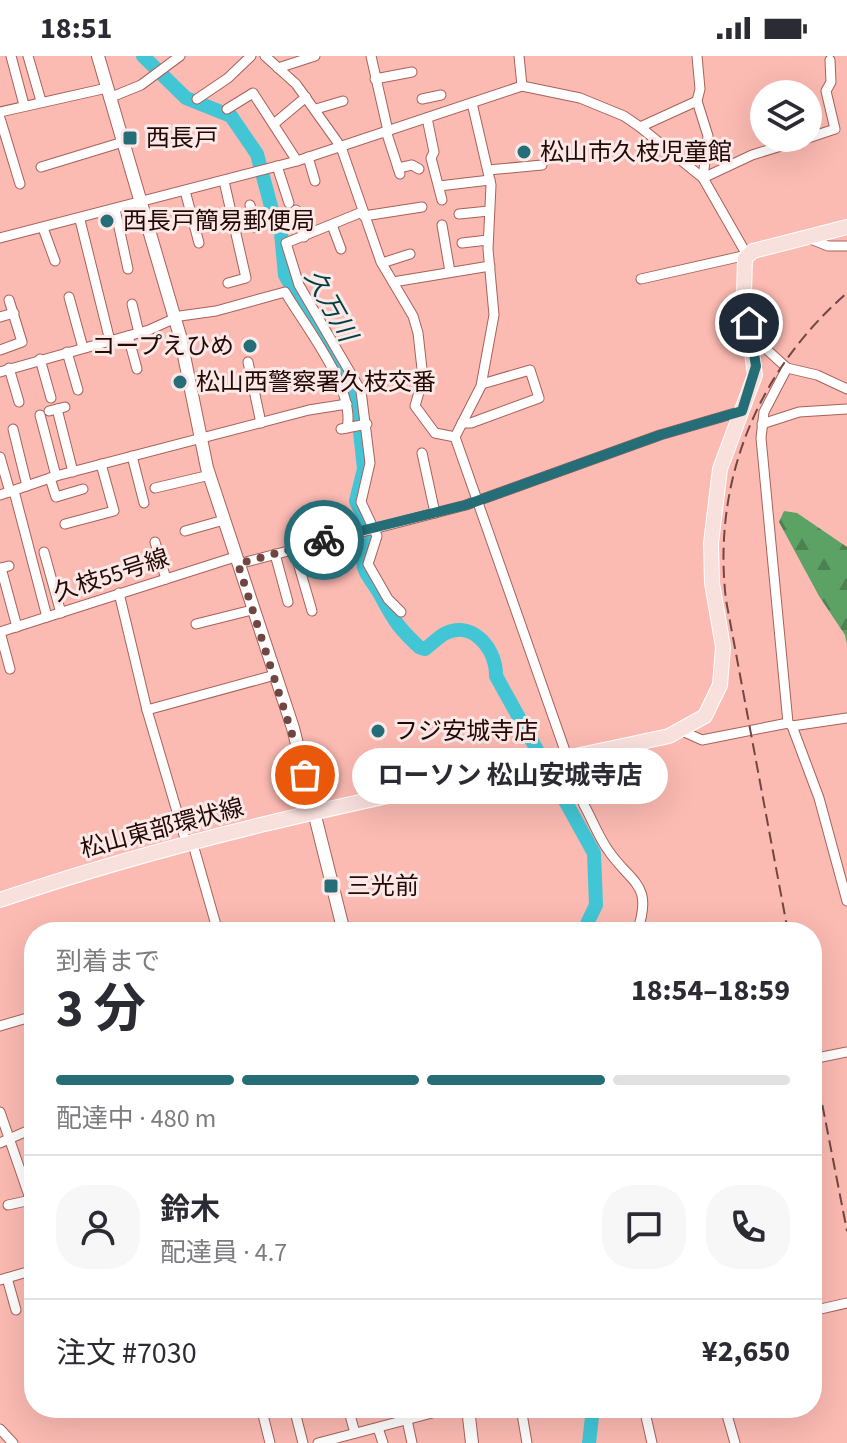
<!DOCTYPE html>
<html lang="ja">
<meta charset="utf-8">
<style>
body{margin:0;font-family:"Source Sans 3","Noto Sans JP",sans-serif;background:#f7f7f7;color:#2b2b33;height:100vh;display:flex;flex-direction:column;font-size:30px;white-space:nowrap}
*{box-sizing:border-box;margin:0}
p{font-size:26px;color:#7c7c81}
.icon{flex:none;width:44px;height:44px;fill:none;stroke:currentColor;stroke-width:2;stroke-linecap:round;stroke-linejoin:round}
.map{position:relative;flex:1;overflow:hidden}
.sheet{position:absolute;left:24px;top:866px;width:798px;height:496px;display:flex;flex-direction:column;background:#fff;border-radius:32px;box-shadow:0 8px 32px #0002}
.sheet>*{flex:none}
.tools{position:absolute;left:750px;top:24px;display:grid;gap:16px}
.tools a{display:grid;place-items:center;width:72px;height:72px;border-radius:50%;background:#fff;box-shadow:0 8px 32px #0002;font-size:40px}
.pin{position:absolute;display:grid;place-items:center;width:68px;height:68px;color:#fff;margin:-34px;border:4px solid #fff;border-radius:50%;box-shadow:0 2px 8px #0007}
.courier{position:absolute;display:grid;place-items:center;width:80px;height:80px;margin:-40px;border:6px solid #256e78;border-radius:50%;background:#fff;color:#222;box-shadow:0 2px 10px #0007}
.bubble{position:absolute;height:56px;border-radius:28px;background:#fff;box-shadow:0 8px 32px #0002;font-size:26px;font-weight:700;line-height:56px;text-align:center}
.overview em{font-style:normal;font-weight:700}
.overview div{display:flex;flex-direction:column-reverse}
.overview{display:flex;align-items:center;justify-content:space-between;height:136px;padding:0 32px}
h1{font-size:52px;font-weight:700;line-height:60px}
.bar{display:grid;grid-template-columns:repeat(4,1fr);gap:12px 8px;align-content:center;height:96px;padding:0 32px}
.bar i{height:10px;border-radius:6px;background:#e1e1e2}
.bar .on{background:#256e78}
.bar p{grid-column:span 4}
.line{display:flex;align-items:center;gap:20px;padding:0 32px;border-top:2px solid #e1e1e2}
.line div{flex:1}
.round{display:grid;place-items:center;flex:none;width:84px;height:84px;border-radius:32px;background:#f7f7f7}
.status{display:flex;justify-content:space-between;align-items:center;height:56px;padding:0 40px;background:#fff;direction:ltr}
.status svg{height:22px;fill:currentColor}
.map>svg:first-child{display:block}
</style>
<div class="status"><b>18:51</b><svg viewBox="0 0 49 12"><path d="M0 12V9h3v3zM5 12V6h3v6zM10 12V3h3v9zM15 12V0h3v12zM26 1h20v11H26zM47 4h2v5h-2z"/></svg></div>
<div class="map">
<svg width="847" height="1387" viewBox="0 0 847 1387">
<defs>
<pattern id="forest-firs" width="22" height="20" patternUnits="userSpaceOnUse" patternTransform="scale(2)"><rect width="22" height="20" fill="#5ca265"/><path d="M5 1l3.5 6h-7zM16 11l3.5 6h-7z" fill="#4c8251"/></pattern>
</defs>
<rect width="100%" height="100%" fill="#fbbab2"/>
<path fill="url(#forest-firs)" d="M 784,455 L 797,457 L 847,491 L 847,588 L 845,579 L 819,540 L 779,466 Z"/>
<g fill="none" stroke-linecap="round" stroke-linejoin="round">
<g stroke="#42c6d6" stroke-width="14">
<path d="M 143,0 L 186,42 L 231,60 L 257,98 L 272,154 L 280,166 L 285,219 L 305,256 L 326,283 L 326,292 L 348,330 L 358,357 L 364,413 L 356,445 L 373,481 C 353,514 368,515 382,542 C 395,566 398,571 419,591 L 425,593 C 432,588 438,581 446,577 C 474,564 497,595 496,620 L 594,797 L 596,849 L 583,876"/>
<path d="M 589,1387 L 593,1352"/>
</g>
<g stroke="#a96159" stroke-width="11">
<g id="street">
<path d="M 11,0 L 24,49"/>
<path d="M 28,0 L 41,45"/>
<path d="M 265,0 L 296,28 L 341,91 L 381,206 L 413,260 L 418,277 L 423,322 L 415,350 L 435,377 L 455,381 L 584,749 C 592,763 598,780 608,794 C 631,828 654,827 637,876"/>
<path d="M 371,0 L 388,75"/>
<path d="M 519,0 L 522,30"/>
<path d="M 697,0 L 700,33 L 697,45 L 708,80 L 703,122"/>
<path d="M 278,12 L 315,0"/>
<path d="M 375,23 L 412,16"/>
<path d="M 109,42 L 141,29 L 180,0"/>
<path d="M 197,43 L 228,22 L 251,0"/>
<path d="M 422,43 L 441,39"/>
<path d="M 227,53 L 253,37 L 297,105"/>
<path d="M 316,53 L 343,45"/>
<path d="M 0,56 L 107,32"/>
<path d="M 0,62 L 20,128"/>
<path d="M 427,62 L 434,96 L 431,102 L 442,144"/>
<path d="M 275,67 L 306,41"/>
<path d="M 640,71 L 697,45"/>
<path d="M 386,75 L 400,118"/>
<path d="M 808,82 L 835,73 L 826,35 L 831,26 L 830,4"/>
<path d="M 308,101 L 315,125"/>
<path d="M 277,110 L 289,147"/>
<path d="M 41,111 L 123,86"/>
<path d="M 398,112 L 412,109 L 419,113"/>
<path d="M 488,114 L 542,109"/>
<path d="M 703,122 L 752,99 L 807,82"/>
<path d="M 224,125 L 246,222 L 228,227"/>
<path d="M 439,130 L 490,124"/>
<path d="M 185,135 L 199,187"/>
<path d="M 250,149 L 255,171"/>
<path d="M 115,153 L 128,213"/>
<path d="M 296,154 L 304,181"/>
<path d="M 362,156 L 286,187 L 299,229 L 361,335 L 370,407 L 361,446 L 377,480 L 368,508 L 388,543 L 401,556"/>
<path d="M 459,158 L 489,155"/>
<path d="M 364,160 L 422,151"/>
<path d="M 80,164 L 110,285"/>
<path d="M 332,169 L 341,193"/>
<path d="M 442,169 L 450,216"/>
<path d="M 43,172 L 55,205"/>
<path d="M 0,182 L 297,105 L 522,30 L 580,42 L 624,60 L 640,71 L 703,122 L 747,199 L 641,223"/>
<path d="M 808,182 L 828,190 L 847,190"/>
<path d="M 462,187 L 488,184"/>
<path d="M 382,207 L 410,198"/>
<path d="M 393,226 L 490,210"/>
<path d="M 69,241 L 83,292"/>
<path d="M 748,247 L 753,251 L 764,291 L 787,312 L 764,356 L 761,382 L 788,667"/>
<path d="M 132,248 L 139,277"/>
<path d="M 0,261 L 14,257"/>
<path d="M 128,280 L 137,313"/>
<path d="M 0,294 L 22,286 L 9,244"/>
<path d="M 67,296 L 78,334"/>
<path d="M 40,303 L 51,342"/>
<path d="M 248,306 L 261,367"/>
<path d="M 9,312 L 19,346"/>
<path d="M 787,312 L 817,319 L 847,333"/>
<path d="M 0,316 L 149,274 L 180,260 L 216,255 L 285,236 C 305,270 356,333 347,372"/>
<path d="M 57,353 L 73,416"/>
<path d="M 49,355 L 65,351"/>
<path d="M 40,359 L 56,420"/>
<path d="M 462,367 L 471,367 L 539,342 L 530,314 L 482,328"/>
<path d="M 762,368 L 799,356 L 847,353"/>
<path d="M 13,373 L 27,430"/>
<path d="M 341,373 L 367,368"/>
<path d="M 455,381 L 481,330 L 494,259 L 488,193 L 491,129 L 472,47"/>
<path d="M 422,397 L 435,457"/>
<path d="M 132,400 L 144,447"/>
<path d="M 0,401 L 10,436"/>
<path d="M 50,422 L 56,441 L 83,433"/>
<path d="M 155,432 L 210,419"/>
<path d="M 14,435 L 47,561"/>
<path d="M 0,439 L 56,420 L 309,354 L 347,348"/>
<path d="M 65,468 L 114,455 L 101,408"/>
<path d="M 185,475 L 224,464"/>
<path d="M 155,486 L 166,523"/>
<path d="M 294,493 L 312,555"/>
<path d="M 44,496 L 61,557"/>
<path d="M 275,498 L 288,546"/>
<path d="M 238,508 L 466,449 L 660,379 L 742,355"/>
<path d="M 9,510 L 1,512 L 17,571"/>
<path d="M 119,537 L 147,654 L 186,786"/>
<path d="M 196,568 L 252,554"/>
<path d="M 0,576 L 235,501"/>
<path d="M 0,576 L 10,613"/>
<path d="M 147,654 L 275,619"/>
<path d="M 792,670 L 847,662"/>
<path d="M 682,675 L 702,684 L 788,667 L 792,670 L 819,742 L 847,845"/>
<path d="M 192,785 L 218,876"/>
<path d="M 0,970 L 34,960"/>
<path d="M 812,1003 L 847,996"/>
<path d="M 0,1056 L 34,1154"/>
<path d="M 0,1087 L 34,1072"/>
<path d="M 8,1149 L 31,1144"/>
<path d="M 7,1222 L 16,1254"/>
<path d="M 0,1224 L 34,1214"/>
<path d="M 812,1255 L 847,1247"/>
<path d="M 294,1352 L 303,1387"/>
<path d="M 348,1352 L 355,1377"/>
<path d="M 521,1352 L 527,1387"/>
<path d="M 644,1352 L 652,1387"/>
<path d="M 725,1352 L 735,1387"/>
<path d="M 407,1364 L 412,1387"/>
<path d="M 378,1372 L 383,1387"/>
<path d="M 0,1373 L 13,1387"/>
<path d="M 270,1387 L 262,1355 L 272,1352"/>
<path d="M 318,1387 L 451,1352"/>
</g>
</g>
<g stroke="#a96159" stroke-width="14">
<g id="secondary">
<path d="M 98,0 L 180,280 L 207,412 L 293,672 L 344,876"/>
<path d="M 468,1352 L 472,1387"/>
</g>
</g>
<g stroke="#fff" stroke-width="16">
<path id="primary" d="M 0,844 C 218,769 444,729 669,680 L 705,660 L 720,629 L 723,591 L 712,527 L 711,487 L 720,413 L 755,319 L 744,238 L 745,202 L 753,195 L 847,171"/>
</g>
<use href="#street" stroke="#fff" stroke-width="9"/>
<use href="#secondary" stroke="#fff" stroke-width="12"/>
<use href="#primary" stroke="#f8e0dd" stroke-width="14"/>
<g stroke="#704743" stroke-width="2" stroke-dasharray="12 6" stroke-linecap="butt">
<path d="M 788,876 L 726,544 C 712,426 757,315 847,237"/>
<path d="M 812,996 L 847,1175"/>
</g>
</g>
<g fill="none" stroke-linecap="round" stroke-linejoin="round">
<path stroke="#6f4642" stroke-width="8" stroke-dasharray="0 14.4" d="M 305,719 L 238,508 L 324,484"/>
<path stroke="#256e78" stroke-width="10" d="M 324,484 L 466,449 L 660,379 L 742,355 L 756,310 L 749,267"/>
</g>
<g fill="#256e78" stroke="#fae9e7" stroke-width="3">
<rect x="122" y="74" width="16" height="16" rx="4"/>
<circle cx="524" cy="96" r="8"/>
<circle cx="107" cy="165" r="8"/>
<circle cx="250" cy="290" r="8"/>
<circle cx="180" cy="326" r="8"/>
<circle cx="378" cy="675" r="8"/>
<rect x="323" y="822" width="16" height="16" rx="4"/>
</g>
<g text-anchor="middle" stroke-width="6" stroke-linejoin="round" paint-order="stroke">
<g font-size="24" fill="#230806" stroke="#fae9e7" text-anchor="start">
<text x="146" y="90">西長戸</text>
<text x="540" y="104">松山市久枝児童館</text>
<text x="123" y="173">西長戸簡易郵便局</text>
<text x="234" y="298" text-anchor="end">コープえひめ</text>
<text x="196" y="334">松山西警察署久枝交番</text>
<text x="394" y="683">フジ安城寺店</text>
<text x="347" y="838">三光前</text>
</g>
<g font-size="24" fill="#230806" stroke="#fae9e7">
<text transform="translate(111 519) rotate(-18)" y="8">久枝55号線</text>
<text transform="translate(162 772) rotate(-15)" y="8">松山東部環状線</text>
</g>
<g font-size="26" font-style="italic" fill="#003e44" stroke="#fae9e7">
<text transform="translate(331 249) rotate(61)" y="9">久万川</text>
</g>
</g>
</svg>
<div class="tools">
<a><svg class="icon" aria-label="layers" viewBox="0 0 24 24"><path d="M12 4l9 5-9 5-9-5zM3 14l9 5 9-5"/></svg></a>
</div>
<div class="pin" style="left:305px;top:719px;background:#ea580c"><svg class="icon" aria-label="bag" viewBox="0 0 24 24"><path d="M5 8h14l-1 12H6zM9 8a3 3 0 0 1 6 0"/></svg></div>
<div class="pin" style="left:749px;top:267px;background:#1f2937"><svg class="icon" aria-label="home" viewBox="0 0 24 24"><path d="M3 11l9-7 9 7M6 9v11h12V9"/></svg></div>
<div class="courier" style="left:324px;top:484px"><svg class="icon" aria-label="bike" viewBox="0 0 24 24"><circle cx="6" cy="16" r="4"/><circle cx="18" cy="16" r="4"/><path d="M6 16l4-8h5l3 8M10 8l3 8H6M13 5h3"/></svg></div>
<div class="bubble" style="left:352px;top:692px;width:316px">ローソン 松山安城寺店</div>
<section class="sheet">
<div class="overview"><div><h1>3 分</h1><p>到着まで</p></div><em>18:54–18:59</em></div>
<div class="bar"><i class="on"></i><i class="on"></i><i class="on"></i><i></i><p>配達中 · 480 m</p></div>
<div class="line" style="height:144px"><a class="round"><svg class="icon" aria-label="person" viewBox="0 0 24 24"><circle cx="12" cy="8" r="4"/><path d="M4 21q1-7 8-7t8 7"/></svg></a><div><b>鈴木</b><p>配達員 · 4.7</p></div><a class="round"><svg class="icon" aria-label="chat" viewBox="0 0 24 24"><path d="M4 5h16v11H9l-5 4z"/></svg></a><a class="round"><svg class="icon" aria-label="phone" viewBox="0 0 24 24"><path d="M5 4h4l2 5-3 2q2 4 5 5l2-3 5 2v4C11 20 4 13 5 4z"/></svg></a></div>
<div class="line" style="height:104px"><div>注文 #7030</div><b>¥2,650</b></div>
</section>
</div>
